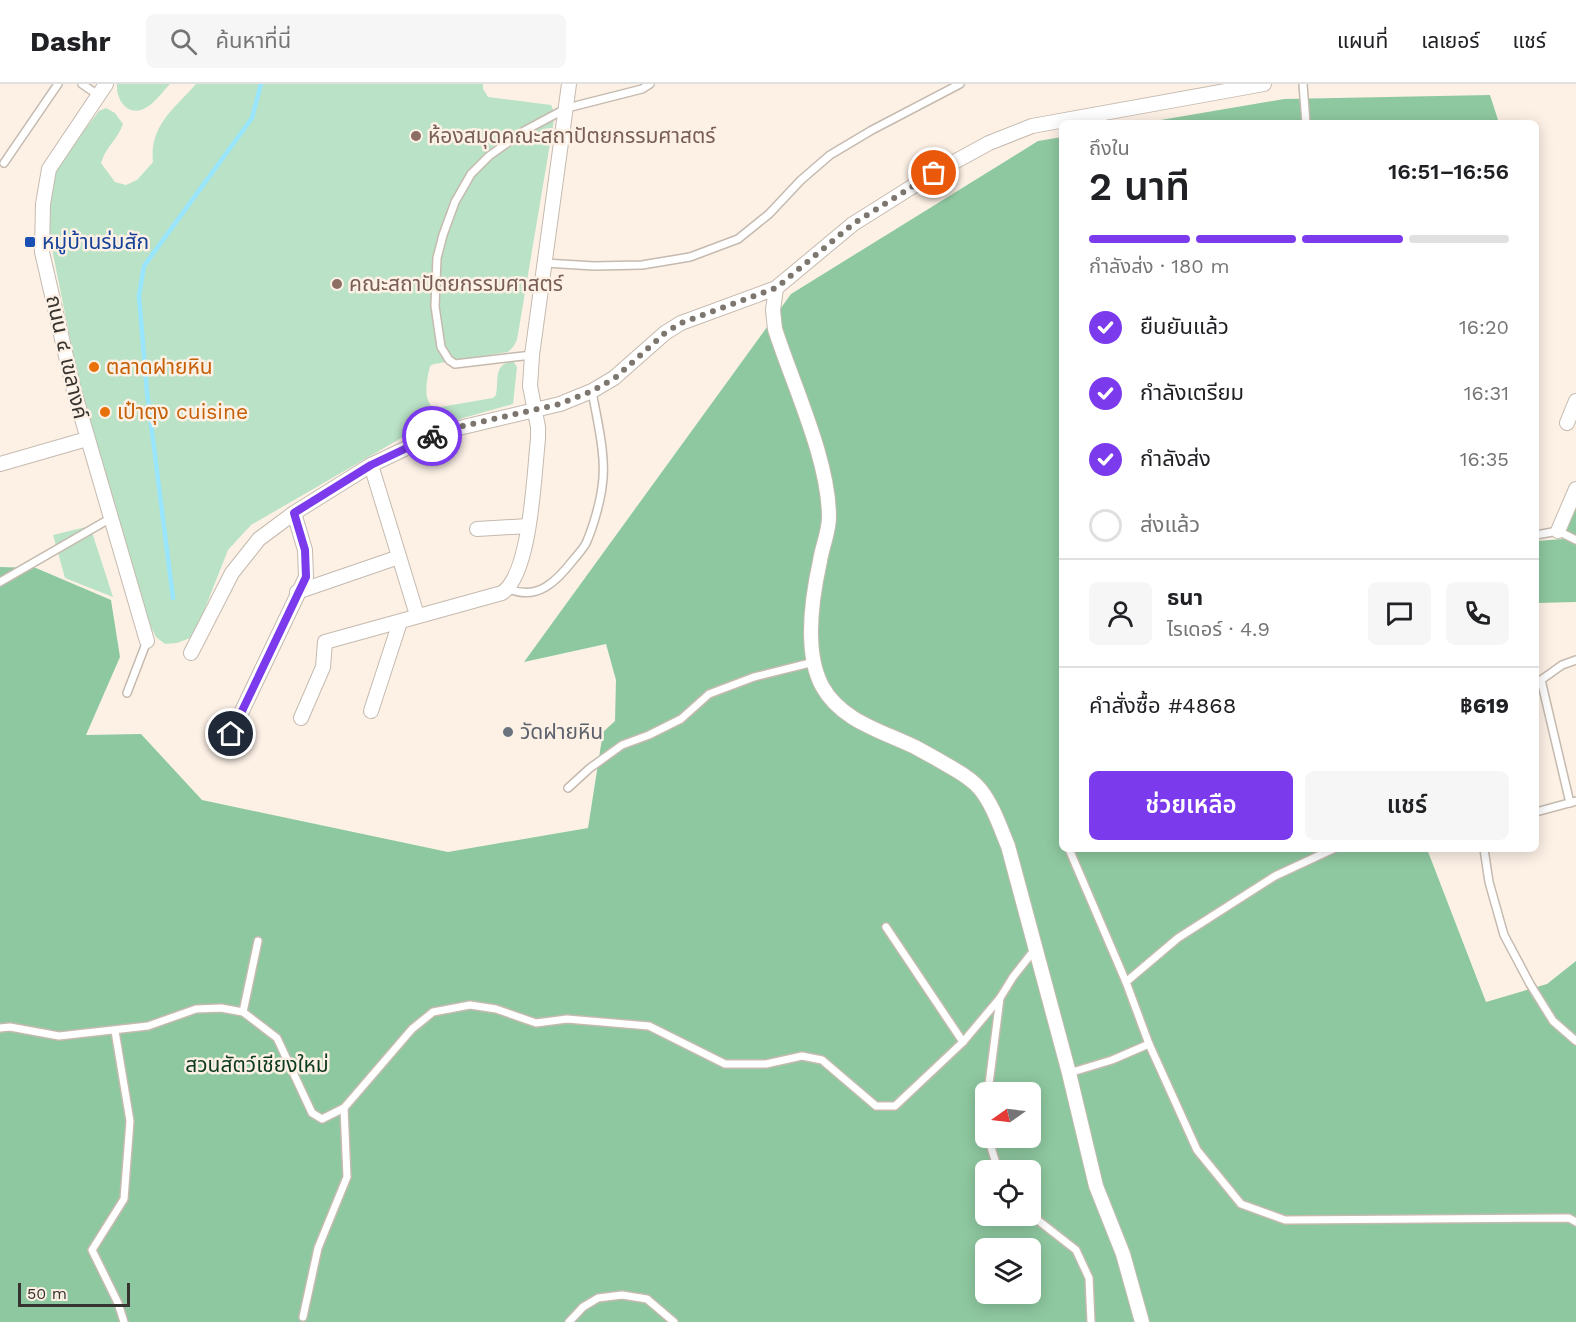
<!DOCTYPE html>
<html lang="th">
<meta charset="utf-8">
<style>
body{margin:0;font-family:"Work Sans","Noto Sans Thai",sans-serif;background:#f6f6f6;color:#202124;height:100vh;display:flex;flex-direction:column;font-size:22px;white-space:nowrap}
*{box-sizing:border-box;margin:0}
p{font-size:20px;color:#757577}
.icon{flex:none;width:33px;height:33px;fill:none;stroke:currentColor;stroke-width:2;stroke-linecap:round;stroke-linejoin:round}
.map{position:relative;flex:1;overflow:hidden}
.details{position:absolute;left:1059px;top:36px;width:480px;height:732px;display:flex;flex-direction:column;background:#fff;border-radius:9px;box-shadow:0 3px 15px #0003}
.details>*{flex:none}
.needle{width:39px;rotate:256deg}
.tools{position:absolute;left:975px;top:998px;display:grid;gap:12px}
.tools a{display:grid;place-items:center;width:66px;height:66px;border-radius:9px;background:#fff;box-shadow:0 3px 15px #0003;font-size:30px}
.scale{position:absolute;left:18px;bottom:15px;width:112px;box-sizing:border-box;padding-left:6px;border:3px solid #37332f;border-top:0;font-size:16px;line-height:21px;white-space:nowrap;color:#37332f;-webkit-text-stroke:4px #fdf1e6;paint-order:stroke}
.pin{position:absolute;display:grid;place-items:center;width:51px;height:51px;color:#fff;margin:-26px;border:3px solid #fff;border-radius:50%;box-shadow:0 2px 6px #0007}
.courier{position:absolute;display:grid;place-items:center;width:60px;height:60px;margin:-30px;border:4px solid #7c3aed;border-radius:50%;background:#fff;color:#222;box-shadow:0 2px 8px #0007}
.head em{font-style:normal;font-weight:600}
.head div{display:flex;flex-direction:column-reverse}
.head{display:flex;align-items:center;justify-content:space-between;height:102px;padding:0 30px}
h1{font-size:39px;font-weight:600;line-height:45px}
.bar{display:grid;grid-template-columns:repeat(4,1fr);gap:9px 6px;align-content:center;height:72px;padding:0 30px}
.bar i{height:8px;border-radius:4px;background:#e0e0e0}
.bar .selected{background:#7c3aed}
.bar p{grid-column:span 4}
.line{display:flex;align-items:center;gap:15px;padding:0 30px;border-top:2px solid #e0e0e0}
.line div{flex:1}
.round{display:grid;place-items:center;flex:none;width:63px;height:63px;border-radius:9px;background:#f6f6f6}
ol{padding:0 30px;list-style:none}
li{display:flex;align-items:center;gap:18px;height:66px}
li p{margin-inline-start:auto}
li .icon{padding:6px;border-radius:50%;background:#7c3aed;color:#fff;stroke-width:4}
li:last-child{color:#757577}
li i{width:33px;height:33px;border:3px solid #e0e0e0;border-radius:50%}
.primary-button{display:flex;gap:12px;margin-top:auto;padding:12px 30px}
.primary-button a{flex:1;height:69px;border-radius:9px;background:#7c3aed;color:#fff;font-size:24px;font-weight:600;line-height:69px;text-align:center}
.primary-button a+a{background:#f6f6f6;color:#202124}
header{display:flex;align-items:center;gap:36px;box-sizing:border-box;height:84px;padding:0 30px;background:#fff;border-bottom:2px solid #e0e0e0}
header strong{font-size:28px}
nav{display:flex;gap:33px;margin-inline-start:auto;font-size:21px}
.search{width:420px;height:54px;background:#f6f6f6;display:flex;align-items:center;gap:15px;box-sizing:border-box;padding:0 21px;border-radius:9px;color:#757577;font-size:22px}
.map>svg:first-child{display:block}
</style>
<header>
<strong>Dashr</strong>
<div class="search"><svg class="icon" aria-label="search" viewBox="0 0 24 24"><circle cx="10" cy="10" r="6"/><path d="M15 15l6 6"/></svg>ค้นหาที่นี่</div>
<nav><a>แผนที่</a><a>เลเยอร์</a><a>แชร์</a></nav>
</header>
<div class="map">
<svg width="1576" height="1238" viewBox="0 0 1576 1238">
<rect width="100%" height="100%" fill="#fdf1e6"/>
<g fill="#bae2c6">
<path d="M 117,0 L 170,0 C 163,7 157,16 150,21 C 131,36 116,19 117,0 Z"/>
<path d="M 196,0 L 483,0 L 483,5 L 488,13 L 551,21 L 555,30 L 517,256 L 513,263 L 508,268 L 434,280 L 430,282 C 427,295 422,316 434,324 L 493,314 L 496,311 C 499,296 493,280 513,277 L 517,283 L 513,320 L 410,349 L 251,441 L 228,466 L 198,542 L 190,554 L 177,559 L 165,560 L 156,553 L 148,537 L 86,334 L 50,155 L 48,100 L 58,68 L 73,61 L 99,27 L 106,24 L 115,29 L 123,40 C 118,55 105,64 101,79 L 115,98 L 126,101 L 137,96 L 153,78 C 149,42 174,25 196,0 Z"/>
<path d="M 90,442 L 113,513 L 65,494 L 53,451 Z"/>
</g>
<g fill="#8ec8a0" fill-rule="evenodd">
<path d="M 1490,11 L 1499,39 L 1143,39 L 1284,15 Z"/>
<path d="M 1062,53 L 1062,765 L 1427,765 L 1486,918 L 1547,900 L 1576,877 L 1576,1238 L 0,1238 L 0,483 L 36,484 L 111,516 L 120,573 L 86,651 L 141,650 L 202,716 L 448,768 L 588,744 L 603,648 L 615,637 L 616,596 L 606,560 L 524,578 L 791,210 L 1038,57 ZM 986,1008 L 1030,1008 L 1030,1053 L 986,1053 ZM 986,1086 L 1030,1086 L 1030,1131 L 986,1131 ZM 986,1164 L 1030,1164 L 1030,1209 L 986,1209 Z"/>
<path d="M 1576,424 L 1576,518 L 1536,519 L 1536,457 L 1563,455 Z"/>
</g>
<g fill="none" stroke-linecap="round" stroke-linejoin="round">
<path stroke="#98e5fd" stroke-width="4.5" d="M 173,514 L 147,308 L 139,212 L 144,182 L 252,34 L 261,0"/>
<g stroke="#c5baaf" stroke-width="10">
<g id="lane">
<path d="M 82,0 L 98,11"/>
<path d="M 1303,0 L 1306,39"/>
<path d="M 4,79 L 58,0"/>
<path d="M 545,179 L 594,182 L 642,181 L 690,173 L 738,155 L 769,130 L 801,96 L 830,71 L 872,46 L 960,0"/>
<path d="M 532,271 L 455,280 L 449,276 L 441,263 L 435,222 L 437,174 L 443,151 L 455,118 L 471,90 L 489,72 L 524,47 L 567,24 L 642,5 L 650,0"/>
<path d="M 1536,451 L 1558,447 L 1576,456"/>
<path d="M 0,498 L 111,434"/>
<path d="M 509,505 C 538,517 557,497 574,475 C 578,470 585,463 587,457 C 593,443 600,419 602,403 C 607,374 597,336 592,307"/>
<path d="M 127,609 L 147,557"/>
<path d="M 568,704 L 590,684 L 622,661 L 649,651 L 681,635 L 709,610 L 754,593 L 814,578"/>
<path d="M 1570,719 L 1541,596 L 1562,581 L 1576,576"/>
<path d="M 1536,728 L 1576,717"/>
<path d="M 1069,765 L 1126,898 L 1149,960 L 1197,1066 L 1241,1120 L 1285,1136 L 1569,1134 L 1576,1138"/>
<path d="M 1484,765 L 1489,798 L 1504,851 L 1530,900 L 1553,937 L 1576,957"/>
<path d="M 886,843 L 963,958"/>
<path d="M 1126,898 L 1178,854 L 1275,792 L 1333,765"/>
<path d="M 243,928 L 258,857"/>
<path d="M 0,944 L 10,943 L 59,952 L 148,942 L 196,925 L 221,924 L 243,928 L 277,954 L 312,1029 L 322,1035 L 344,1024 L 412,945 L 433,928 L 470,921 L 496,925 L 536,939 L 567,935 L 649,942 L 725,980 L 766,980 L 802,972 L 822,976 L 876,1022 L 895,1022 L 963,958 L 1000,914"/>
<path d="M 115,947 L 130,1037 L 124,1115 L 92,1166 L 118,1219 L 124,1238"/>
<path d="M 1069,989 L 1112,976 L 1149,960"/>
<path d="M 988,1008 L 1000,914 L 1013,893 L 1035,865"/>
<path d="M 988,1053 L 998,1086"/>
<path d="M 1030,1130 L 1076,1166 L 1089,1194 L 1091,1238"/>
<path d="M 303,1233 L 318,1164 L 347,1093 L 344,1024"/>
<path d="M 569,1238 L 583,1223 L 598,1214 L 622,1211 L 647,1215 L 674,1238"/>
</g>
</g>
<g stroke="#c5baaf" stroke-width="16">
<g id="street">
<path d="M 106,0 L 49,85 L 43,120 L 42,168 L 74,307 L 147,557"/>
<path d="M 776,204 L 773,226 L 775,245 C 793,301 829,376 829,433 C 829,448 822,463 820,477 C 812,513 804,568 822,602 C 841,637 882,647 915,663 C 926,669 937,675 947,681 C 958,687 972,695 980,705 C 993,721 1000,743 1008,762 L 1069,989 L 1096,1102 L 1123,1170 L 1142,1238"/>
<path d="M 1567,339 L 1576,317"/>
<path d="M 0,380 L 87,355"/>
<path d="M 371,381 L 417,531"/>
<path d="M 477,445 L 528,442"/>
<path d="M 1558,447 L 1576,405"/>
<path d="M 297,508 L 399,473"/>
<path d="M 191,569 L 232,489 L 259,455 L 294,429 L 371,381 L 438,349 L 560,320 L 592,307 L 614,294 L 665,249 L 681,239 L 776,204 L 853,140 L 934,89 L 989,59 L 1032,42 L 1264,0"/>
<path d="M 371,627 L 400,538"/>
<path d="M 301,634 L 323,583 L 325,558 L 502,509 C 531,490 534,390 538,355 L 538,343 L 530,302 L 532,271 L 569,0"/>
<path d="M 231,650 L 306,493 L 305,466 L 294,429"/>
</g>
</g>
<use href="#lane" stroke="#fff" stroke-width="7"/>
<use href="#street" stroke="#fff" stroke-width="14"/>
</g>
<g fill="none" stroke-linecap="round" stroke-linejoin="round">
<path stroke="#7c766f" stroke-width="6" stroke-dasharray="0 10.8" d="M 432,352 L 454,344 L 560,320 L 592,307 L 615,294 L 665,249 L 681,239 L 776,204 L 853,140 L 934,89"/>
<path stroke="#7c3aed" stroke-width="8" d="M 231,650 L 306,493 L 305,466 L 294,429 L 371,381 L 432,352"/>
</g>
<g fill="#8d6e63" stroke="#fdf1e6" stroke-width="2">
<circle cx="416" cy="52" r="6"/>
<circle cx="337" cy="200" r="6"/>
</g>
<rect fill="#1a4fb4" stroke="#fdf1e6" stroke-width="2" x="24" y="152" width="12" height="12" rx="3"/>
<g fill="#e8710a" stroke="#fdf1e6" stroke-width="2">
<circle cx="94" cy="283" r="6"/>
<circle cx="105" cy="328" r="6"/>
</g>
<circle fill="#6b7280" stroke="#fdf1e6" stroke-width="2" cx="508" cy="648" r="6"/>
<g text-anchor="middle" stroke-width="5" stroke-linejoin="round" paint-order="stroke">
<g font-size="21" fill="#785e54" stroke="#fdf1e6" text-anchor="start">
<text x="428" y="59">ห้องสมุดคณะสถาปัตยกรรมศาสตร์</text>
<text x="349" y="207">คณะสถาปัตยกรรมศาสตร์</text>
</g>
<g font-size="21" fill="#164399" stroke="#fdf1e6" text-anchor="start">
<text x="42" y="165">หมู่บ้านร่มสัก</text>
</g>
<g font-size="21" fill="#37332f" stroke="#fdf1e6">
<text transform="translate(67 273) rotate(77)" y="7">ถนน ๔ เขลางค์</text>
</g>
<g font-size="21" fill="#c56008" stroke="#fdf1e6" text-anchor="start">
<text x="106" y="290">ตลาดฝายหิน</text>
<text x="117" y="335">เป๋าตุง cuisine</text>
</g>
<g font-size="21" fill="#5b616d" stroke="#fdf1e6" text-anchor="start">
<text x="520" y="655">วัดฝายหิน</text>
</g>
<g font-size="21" fill="#0d3b21" stroke="#fdf1e6">
<text x="257" y="988">สวนสัตว์เชียงใหม่</text>
</g>
</g>
</svg>
<div class="tools">
<a><svg class="needle" viewBox="-14 -14 28 28"><path d="M0-13l5 13h-10z" fill="#e53935"/><path d="M0 13l5-13h-10z" fill="#757577"/></svg></a>
<a><svg class="icon" aria-label="locate" viewBox="0 0 24 24"><circle cx="12" cy="12" r="6"/><path d="M12 2v4M12 18v4M2 12h4M18 12h4"/></svg></a>
<a><svg class="icon" aria-label="layers" viewBox="0 0 24 24"><path d="M12 4l9 5-9 5-9-5zM3 14l9 5 9-5"/></svg></a>
</div>
<div class="scale">50 m</div>
<div class="pin" style="left:934px;top:89px;background:#ea580c"><svg class="icon" aria-label="bag" viewBox="0 0 24 24"><path d="M5 8h14l-1 12H6zM9 8a3 3 0 0 1 6 0"/></svg></div>
<div class="pin" style="left:231px;top:650px;background:#1f2937"><svg class="icon" aria-label="home" viewBox="0 0 24 24"><path d="M3 11l9-7 9 7M6 9v11h12V9"/></svg></div>
<div class="courier" style="left:432px;top:352px"><svg class="icon" aria-label="bike" viewBox="0 0 24 24"><circle cx="6" cy="16" r="4"/><circle cx="18" cy="16" r="4"/><path d="M6 16l4-8h5l3 8M10 8l3 8H6M13 5h3"/></svg></div>
<section class="details">
<div class="head"><div><h1>2 นาที</h1><p>ถึงใน</p></div><em>16:51–16:56</em></div>
<div class="bar"><i class="selected"></i><i class="selected"></i><i class="selected"></i><i></i><p>กำลังส่ง · 180 m</p></div>
<ol>
<li><svg class="icon" aria-label="check" viewBox="0 0 24 24"><path d="M5 12l5 5 9-10"/></svg>ยืนยันแล้ว<p>16:20</p></li>
<li><svg class="icon" aria-label="check" viewBox="0 0 24 24"><path d="M5 12l5 5 9-10"/></svg>กำลังเตรียม<p>16:31</p></li>
<li><svg class="icon" aria-label="check" viewBox="0 0 24 24"><path d="M5 12l5 5 9-10"/></svg>กำลังส่ง<p>16:35</p></li>
<li><i></i>ส่งแล้ว</li>
</ol>
<div class="line" style="height:108px"><a class="round"><svg class="icon" aria-label="person" viewBox="0 0 24 24"><circle cx="12" cy="8" r="4"/><path d="M4 21q1-7 8-7t8 7"/></svg></a><div><b>ธนา</b><p>ไรเดอร์ · 4.9</p></div><a class="round"><svg class="icon" aria-label="chat" viewBox="0 0 24 24"><path d="M4 5h16v11H9l-5 4z"/></svg></a><a class="round"><svg class="icon" aria-label="phone" viewBox="0 0 24 24"><path d="M5 4h4l2 5-3 2q2 4 5 5l2-3 5 2v4C11 20 4 13 5 4z"/></svg></a></div>
<div class="line" style="height:78px"><div>คำสั่งซื้อ #4868</div><b>฿619</b></div>
<div class="primary-button"><a>ช่วยเหลือ</a><a>แชร์</a></div>
</section>
</div>
